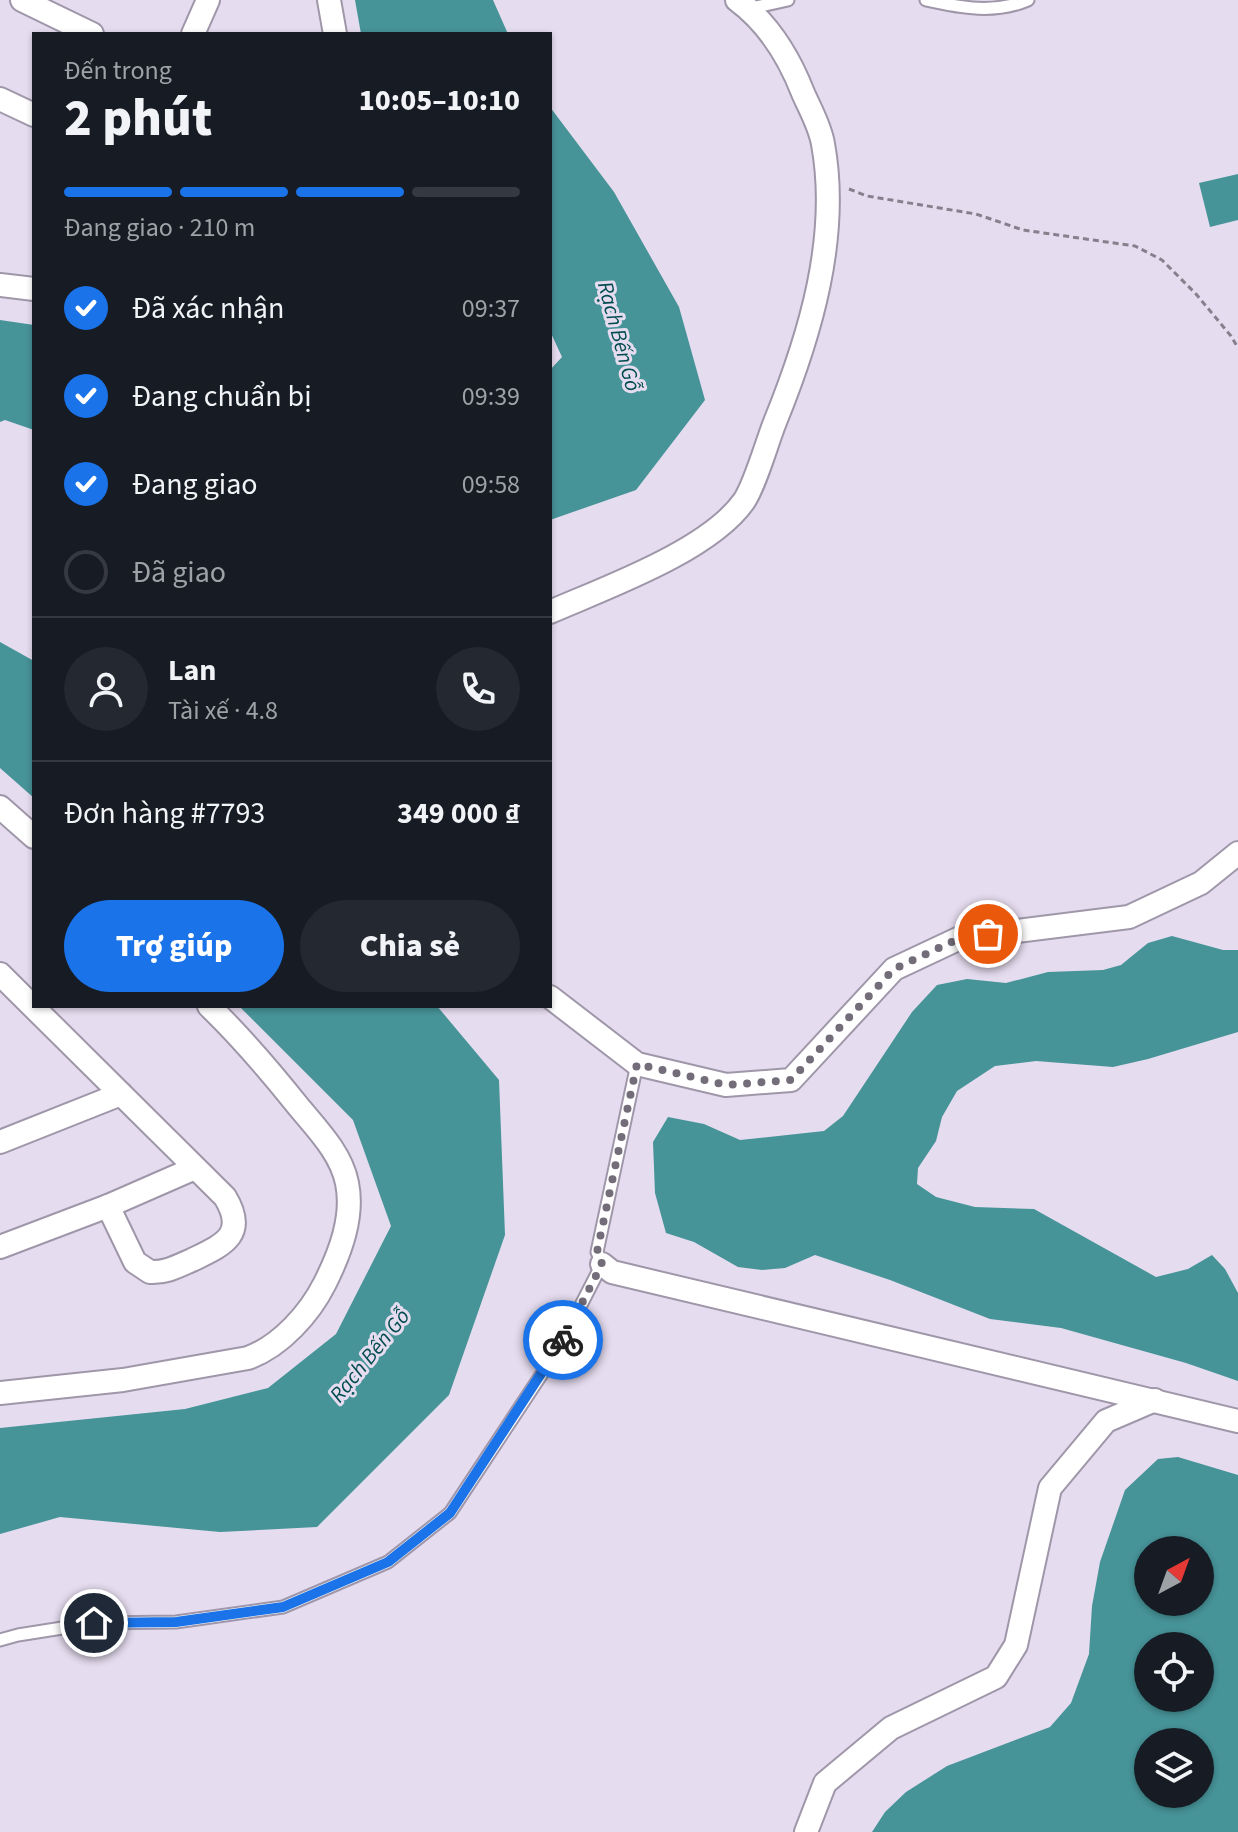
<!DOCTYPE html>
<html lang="vi">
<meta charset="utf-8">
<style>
body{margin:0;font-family:"Source Sans 3",sans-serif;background:#242831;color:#f1f3f6;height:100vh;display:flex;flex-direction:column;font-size:30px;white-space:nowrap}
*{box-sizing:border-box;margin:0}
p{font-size:26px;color:#9ea1a6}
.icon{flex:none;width:44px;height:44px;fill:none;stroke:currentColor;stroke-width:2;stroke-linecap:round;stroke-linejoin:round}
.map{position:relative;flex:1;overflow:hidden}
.side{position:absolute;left:32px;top:32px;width:520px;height:976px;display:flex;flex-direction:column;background:#171b24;border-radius:0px;box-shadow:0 2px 6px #0004}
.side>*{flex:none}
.needle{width:52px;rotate:41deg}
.fabs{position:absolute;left:1134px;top:1536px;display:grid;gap:16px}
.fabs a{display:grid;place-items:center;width:80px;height:80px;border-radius:50%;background:#171b24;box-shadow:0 2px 6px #0004;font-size:40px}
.pin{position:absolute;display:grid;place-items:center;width:68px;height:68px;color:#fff;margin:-34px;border:4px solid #fff;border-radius:50%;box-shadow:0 2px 8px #0007}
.courier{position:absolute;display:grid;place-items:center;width:80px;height:80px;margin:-40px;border:6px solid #1a73e8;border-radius:50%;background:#fff;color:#222;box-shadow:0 2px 10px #0007}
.summary em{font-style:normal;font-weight:800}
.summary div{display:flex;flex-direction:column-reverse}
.summary{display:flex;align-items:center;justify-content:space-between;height:136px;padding:0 32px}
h1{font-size:52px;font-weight:800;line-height:60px}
.bar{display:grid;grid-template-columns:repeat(4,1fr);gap:12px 8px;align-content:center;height:96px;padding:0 32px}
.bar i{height:10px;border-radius:6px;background:#363941}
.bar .active{background:#1a73e8}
.bar p{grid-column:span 4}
.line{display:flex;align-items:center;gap:20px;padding:0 32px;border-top:2px solid #363941}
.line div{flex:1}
.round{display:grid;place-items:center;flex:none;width:84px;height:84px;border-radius:42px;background:#242831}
ol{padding:0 32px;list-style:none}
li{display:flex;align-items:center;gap:24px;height:88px}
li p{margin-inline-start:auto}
li .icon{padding:8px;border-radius:50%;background:#1a73e8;color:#fff;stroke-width:4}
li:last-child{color:#9ea1a6}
li i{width:44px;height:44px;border:4px solid #363941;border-radius:50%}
.action{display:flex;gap:16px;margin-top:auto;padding:16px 32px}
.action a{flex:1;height:92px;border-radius:48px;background:#1a73e8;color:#fff;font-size:32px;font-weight:800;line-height:92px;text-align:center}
.action a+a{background:#242831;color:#f1f3f6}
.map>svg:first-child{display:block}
</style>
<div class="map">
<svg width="1238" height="1832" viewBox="0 0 1238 1832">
<rect width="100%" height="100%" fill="#e5dcef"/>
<g fill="#469398" fill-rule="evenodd">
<path d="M 355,0 L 493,0 L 508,34 L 361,34 Z"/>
<path d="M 550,107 L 614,192 L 679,307 L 705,400 L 636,490 L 550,520 L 550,370 L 562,357 L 550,331 Z"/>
<path d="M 1238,174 L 1238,220 L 1210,227 L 1199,183 Z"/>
<path d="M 0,320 L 34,325 L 34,430 L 5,420 L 0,422 Z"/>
<path d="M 0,642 L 34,661 L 34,798 L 0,768 Z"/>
<path d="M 1172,936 L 1223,950 L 1238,950 L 1238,1032 L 1148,1059 L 1113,1067 L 1036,1061 L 995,1066 L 957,1091 L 942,1117 L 936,1141 L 918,1168 L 917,1184 L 936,1197 L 975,1207 L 1034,1209 L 1156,1277 L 1188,1269 L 1212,1255 L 1225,1269 L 1238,1293 L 1238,1381 L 1186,1363 L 1061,1328 L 990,1319 L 890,1280 L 815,1255 L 785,1268 L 762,1270 L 738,1267 L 694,1242 L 666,1233 L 655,1193 L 653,1142 L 668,1117 L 704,1124 L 740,1140 L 824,1131 L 843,1116 L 912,1012 L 937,985 L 967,979 L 1006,983 L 1048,972 L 1103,970 L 1121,965 L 1148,943 Z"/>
<path d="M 239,1006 L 437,1006 L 499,1080 L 505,1235 L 449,1395 L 317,1527 L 220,1532 L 60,1517 L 0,1534 L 0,1428 L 185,1409 L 268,1388 L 336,1334 L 391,1226 L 353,1120 Z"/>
<path d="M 1178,1457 L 1238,1475 L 1238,1832 L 872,1832 L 885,1812 L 906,1792 L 947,1766 L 1050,1727 L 1071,1703 L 1089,1654 L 1092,1606 L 1100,1562 L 1125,1490 L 1158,1459 ZM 1148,1550 L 1200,1550 L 1200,1602 L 1148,1602 ZM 1148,1646 L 1200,1646 L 1200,1698 L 1148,1698 ZM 1148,1742 L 1200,1742 L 1200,1794 L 1148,1794 Z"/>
</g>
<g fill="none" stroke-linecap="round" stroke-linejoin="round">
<g stroke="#9f97a9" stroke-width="15">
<g id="service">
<path d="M 926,0 C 961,8 995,14 1028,0"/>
<path d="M 747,9 L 788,0"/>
<path d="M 0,1640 L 18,1635 L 94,1623 L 176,1622 L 283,1607 L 388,1562 L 450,1513 L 559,1348 L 602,1264 L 597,1252 L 637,1064"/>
</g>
</g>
<g stroke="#9f97a9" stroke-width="26">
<g id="minor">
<path d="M 22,0 L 92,34"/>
<path d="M 329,0 L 335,34"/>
<path d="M 193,34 L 208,0"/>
<path d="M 0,99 L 34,115"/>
<path d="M 0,285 L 34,289"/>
<path d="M 550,612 C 605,588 709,551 744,501 C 755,485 767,442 775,422 C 810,336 840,237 823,144 C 820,126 810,109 803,93 C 789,57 768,23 737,0"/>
<path d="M 0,807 L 34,837"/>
<path d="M 0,974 L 225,1197 C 248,1235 223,1245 192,1260 C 178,1266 166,1273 150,1272 L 135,1262 L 108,1206"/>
<path d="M 550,997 L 637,1064 L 726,1085 L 791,1080 L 894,969 L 960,938 L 1129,917 L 1201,883 L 1238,853"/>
<path d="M 0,1142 L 121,1094"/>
<path d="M 0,1247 L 108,1206 L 195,1168"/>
<path d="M 602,1264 L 612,1272 L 1238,1421"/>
<path d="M 0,1393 L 123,1380 L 248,1358 C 281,1346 310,1313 325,1283 C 340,1253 354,1217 347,1183 C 341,1153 317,1129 298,1106 C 270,1071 241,1037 209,1006"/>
<path d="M 806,1832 L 825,1783 L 891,1728 L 996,1677 L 1016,1645 L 1050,1488 L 1106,1421 L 1155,1400"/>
</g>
</g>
<path stroke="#86808d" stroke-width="3" stroke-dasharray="6 4" stroke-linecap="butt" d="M 849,189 L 867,196 L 976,214 L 1023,230 L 1135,246 L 1162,260 L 1196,294 L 1231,336 L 1238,348"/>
<use href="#service" stroke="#fff" stroke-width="11"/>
<use href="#minor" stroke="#fff" stroke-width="22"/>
</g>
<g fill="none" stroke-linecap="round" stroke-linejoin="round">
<path stroke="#736d79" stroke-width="8" stroke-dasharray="0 14.4" d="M 563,1340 L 602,1264 L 597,1252 L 637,1064 L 726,1085 L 791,1080 L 894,969 L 960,938 L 988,934"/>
<path stroke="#1a73e8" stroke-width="10" d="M 94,1623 L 176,1622 L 283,1607 L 388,1562 L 450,1513 L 563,1340"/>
</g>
<g text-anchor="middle" stroke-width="6" stroke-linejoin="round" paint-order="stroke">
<g font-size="22" font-style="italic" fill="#024c50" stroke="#e5dcef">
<text transform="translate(620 336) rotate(75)" y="8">Rạch Bến Gỗ</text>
<text transform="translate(369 1355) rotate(-51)" y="8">Rạch Bến Gỗ</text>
</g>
</g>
</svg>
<div class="fabs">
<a><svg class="needle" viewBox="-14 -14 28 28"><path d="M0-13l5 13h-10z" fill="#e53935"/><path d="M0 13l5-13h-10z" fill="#9ea1a6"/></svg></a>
<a><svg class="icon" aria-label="locate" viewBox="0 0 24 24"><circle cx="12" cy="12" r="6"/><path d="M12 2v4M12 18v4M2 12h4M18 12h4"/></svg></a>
<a><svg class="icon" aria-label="layers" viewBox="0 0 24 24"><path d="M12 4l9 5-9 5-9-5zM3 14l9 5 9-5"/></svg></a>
</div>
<div class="pin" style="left:988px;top:934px;background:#ea580c"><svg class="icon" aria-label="bag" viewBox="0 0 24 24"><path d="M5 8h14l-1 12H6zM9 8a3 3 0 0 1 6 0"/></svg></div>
<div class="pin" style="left:94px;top:1623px;background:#1f2937"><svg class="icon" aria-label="home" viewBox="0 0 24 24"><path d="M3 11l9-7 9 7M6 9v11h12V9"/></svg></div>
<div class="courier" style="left:563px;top:1340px"><svg class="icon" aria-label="bike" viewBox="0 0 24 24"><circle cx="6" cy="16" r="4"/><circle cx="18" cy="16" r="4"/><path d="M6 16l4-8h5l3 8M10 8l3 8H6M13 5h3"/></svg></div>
<section class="side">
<div class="summary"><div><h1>2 phút</h1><p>Đến trong</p></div><em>10:05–10:10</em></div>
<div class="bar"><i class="active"></i><i class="active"></i><i class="active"></i><i></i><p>Đang giao · 210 m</p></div>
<ol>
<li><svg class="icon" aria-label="check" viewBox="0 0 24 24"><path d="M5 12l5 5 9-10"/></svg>Đã xác nhận<p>09:37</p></li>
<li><svg class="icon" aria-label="check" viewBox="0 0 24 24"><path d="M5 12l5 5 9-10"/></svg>Đang chuẩn bị<p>09:39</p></li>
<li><svg class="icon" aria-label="check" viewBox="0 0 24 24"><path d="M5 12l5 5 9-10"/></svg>Đang giao<p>09:58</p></li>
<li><i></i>Đã giao</li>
</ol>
<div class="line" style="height:144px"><a class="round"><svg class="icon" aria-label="person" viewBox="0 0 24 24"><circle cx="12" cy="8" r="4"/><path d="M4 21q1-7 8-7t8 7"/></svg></a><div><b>Lan</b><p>Tài xế · 4.8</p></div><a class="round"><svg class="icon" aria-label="phone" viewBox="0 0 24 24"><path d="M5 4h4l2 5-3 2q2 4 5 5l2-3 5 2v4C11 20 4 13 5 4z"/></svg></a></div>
<div class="line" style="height:104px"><div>Đơn hàng #7793</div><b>349 000 ₫</b></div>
<div class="action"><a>Trợ giúp</a><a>Chia sẻ</a></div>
</section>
</div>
